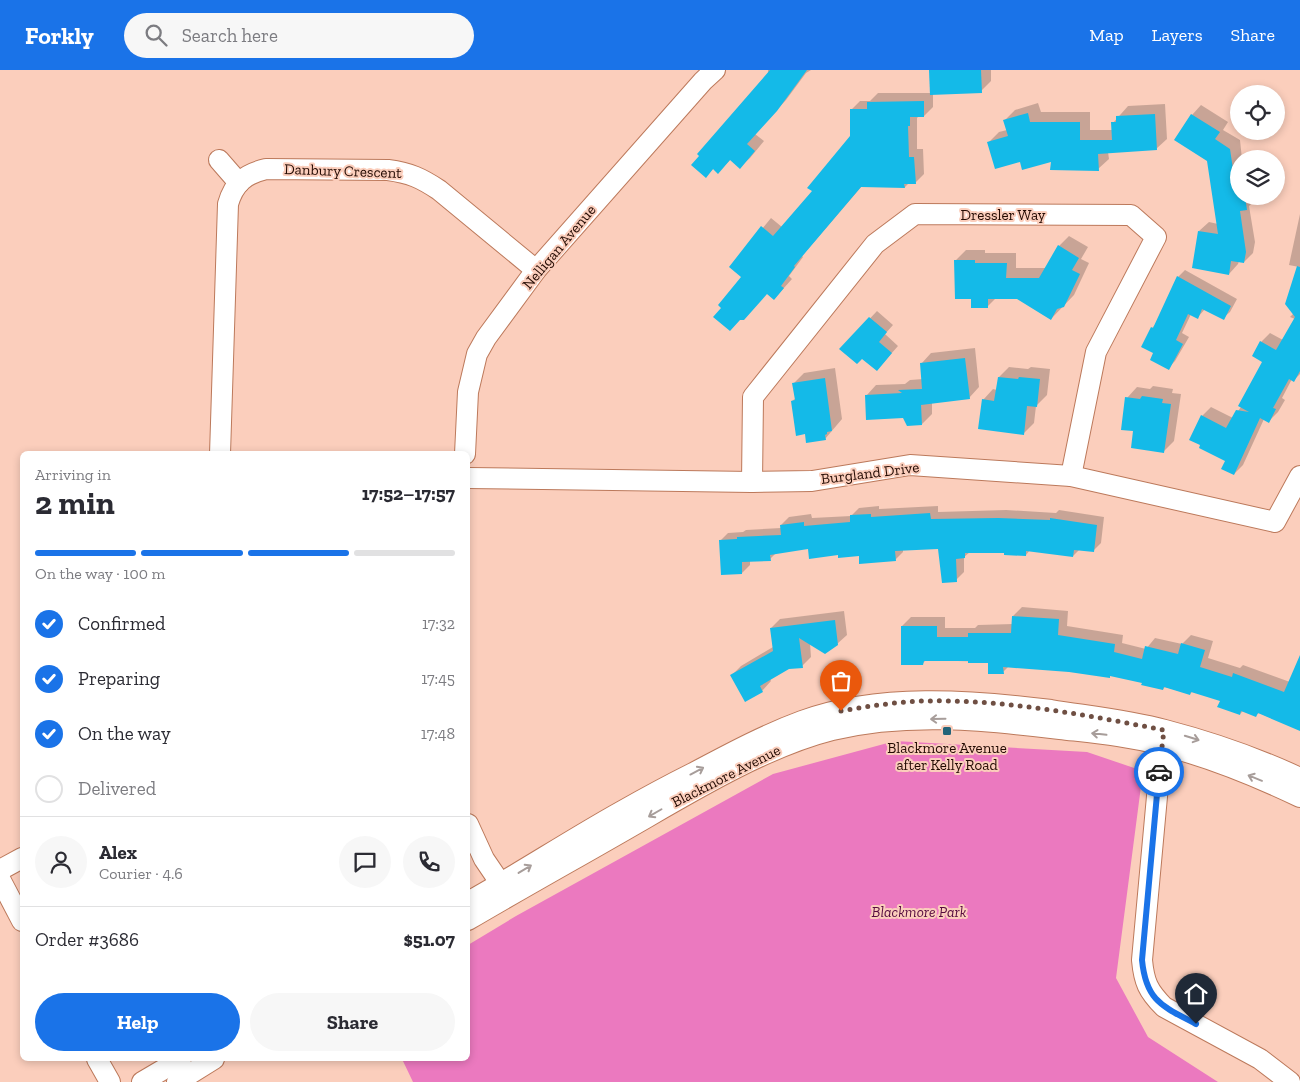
<!DOCTYPE html>
<meta charset="utf-8">
<style>
body{margin:0;font-family:"Zilla Slab",serif;background:#f7f7f7;color:#2b2b33;height:100vh;display:flex;flex-direction:column;font-size:19px;white-space:nowrap}
*{box-sizing:border-box;margin:0}
p{font-size:16px;color:#7c7c81}
.icon{flex:none;width:28px;height:28px;fill:none;stroke:currentColor;stroke-width:2;stroke-linecap:round;stroke-linejoin:round}
.map{position:relative;flex:1;overflow:hidden}
.sheet{position:absolute;left:20px;top:381px;width:450px;height:610px;display:flex;flex-direction:column;background:#fff;border-radius:8px;box-shadow:0 2px 8px #0003}
.sheet>*{flex:none}
.fabs{position:absolute;left:1230px;top:15px;display:grid;gap:10px}
.fabs a{display:grid;place-items:center;width:55px;height:55px;border-radius:50%;background:#fff;box-shadow:0 2px 8px #0003;font-size:25px}
.pin{position:absolute;display:grid;place-items:center;width:42px;height:42px;color:#fff;margin:-51px -21px;border-radius:50% 50% 50% 0;rotate:-45deg;box-shadow:0 0 5px #0007}
.pin .icon{rotate:45deg}
.courier{position:absolute;display:grid;place-items:center;width:50px;height:50px;margin:-25px;border:4px solid #1a73e8;border-radius:50%;background:#fff;color:#222;box-shadow:0 1px 6px #0007}
.head em{font-style:normal;font-weight:700}
.head div{display:flex;flex-direction:column-reverse}
.head{display:flex;align-items:center;justify-content:space-between;height:85px;padding:0 15px}
h1{font-size:32px;font-weight:700;line-height:38px}
.bar{display:grid;grid-template-columns:repeat(4,1fr);gap:8px 5px;align-content:center;height:60px;padding:0 15px}
.bar i{height:6px;border-radius:4px;background:#e1e1e2}
.bar .selected{background:#1a73e8}
.bar p{grid-column:span 4}
.line{display:flex;align-items:center;gap:12px;padding:0 15px;border-top:1px solid #e1e1e2}
.line div{flex:1}
.round{display:grid;place-items:center;flex:none;width:52px;height:52px;border-radius:26px;background:#f7f7f7}
ol{padding:0 15px;list-style:none}
li{display:flex;align-items:center;gap:15px;height:55px}
li p{margin-inline-start:auto}
li .icon{padding:5px;border-radius:50%;background:#1a73e8;color:#fff;stroke-width:4}
li:last-child{color:#7c7c81}
li i{width:28px;height:28px;border:2px solid #e1e1e2;border-radius:50%}
.action{display:flex;gap:10px;margin-top:auto;padding:10px 15px}
.action a{flex:1;height:58px;border-radius:30px;background:#1a73e8;color:#fff;font-size:20px;font-weight:700;line-height:58px;text-align:center}
.action a+a{background:#f7f7f7;color:#2b2b33}
header{display:flex;align-items:center;gap:30px;box-sizing:border-box;height:70px;padding:0 25px;background:#1a73e8;color:#fff}
header strong{font-size:24px}
nav{display:flex;gap:28px;margin-inline-start:auto;font-size:18px}
.search{width:350px;height:45px;background:#f7f7f7;display:flex;align-items:center;gap:12px;box-sizing:border-box;padding:0 18px;border-radius:28px;color:#7c7c81;font-size:19px}
.map>svg:first-child{display:block}
</style>
<header>
<strong>Forkly</strong>
<div class="search"><svg class="icon" aria-label="search" viewBox="0 0 24 24"><circle cx="10" cy="10" r="6"/><path d="M15 15l6 6"/></svg>Search here</div>
<nav><a>Map</a><a>Layers</a><a>Share</a></nav>
</header>
<div class="map">
<svg width="1300" height="1012" viewBox="0 0 1300 1012">
<rect width="100%" height="100%" fill="#fbcebc"/>
<path fill="#eb79bf" d="M 895,671 L 1087,682 L 1143,701 L 1116,908 L 1148,967 L 1218,1012 L 413,1012 L 402,989 L 468,989 L 468,875 L 516,846 L 773,704 Z"/>
<g fill="#0003">
<path d="M 768,0 L 811,0 L 806,3 L 786,30 L 755,64 L 764,71 L 750,88 L 740,97 L 731,89 L 718,102 L 714,98 L 706,106 L 768,4 Z"/>
<path d="M 930,0 L 991,0 L 991,11 L 981,21 L 933,23 L 933,37 L 924,46 L 919,46 L 917,48 L 917,79 L 923,79 L 924,104 L 915,113 L 909,113 L 905,117 L 862,116 L 802,186 L 803,187 L 789,206 L 792,209 L 774,229 L 731,197 L 771,148 L 782,157 L 813,121 L 851,67 L 851,40 L 860,31 L 870,31 L 878,23 L 931,23 Z"/>
<path d="M 1038,33 L 1041,42 L 1090,42 L 1090,60 L 1113,60 L 1113,53 L 1128,36 L 1165,34 L 1167,69 L 1156,79 L 1108,82 L 1109,89 L 1098,99 L 1052,90 L 1021,91 L 988,73 L 999,62 L 1007,60 L 1005,50 L 1015,40 Z"/>
<path d="M 1201,35 L 1228,52 L 1223,60 L 1240,70 L 1242,89 L 1239,89 L 1239,126 L 1256,126 L 1256,129 L 1249,136 L 1255,172 L 1253,183 L 1244,192 L 1239,191 L 1238,194 L 1229,204 L 1199,161 L 1209,152 L 1218,154 L 1208,90 L 1192,45 Z"/>
<path d="M 1300,144 L 1300,304 L 1294,310 L 1292,309 L 1282,328 L 1285,330 L 1278,342 L 1269,351 L 1264,349 L 1243,395 L 1234,404 L 1202,346 L 1211,337 L 1233,348 L 1241,337 L 1264,291 L 1261,272 L 1270,263 L 1283,270 L 1295,249 L 1290,247 L 1294,243 L 1299,197 L 1289,195 Z"/>
<path d="M 1069,166 L 1088,177 L 1081,189 L 1089,193 L 1074,225 L 1051,249 L 1017,228 L 996,228 L 988,236 L 972,228 L 956,190 L 966,180 L 985,180 L 985,183 L 1016,183 L 1016,198 L 1046,198 L 1059,176 Z"/>
<path d="M 1185,200 L 1237,229 L 1230,242 L 1223,248 L 1205,239 L 1198,247 L 1191,244 L 1182,263 L 1189,267 L 1175,291 L 1168,298 L 1155,283 L 1152,258 L 1157,253 L 1178,207 Z"/>
<path d="M 877,241 L 893,255 L 885,264 L 898,276 L 883,293 L 841,279 Z"/>
<path d="M 975,278 L 979,317 L 969,328 L 932,332 L 932,344 L 922,354 L 904,346 L 866,326 L 876,315 L 905,314 L 910,310 L 923,309 L 921,294 L 931,283 Z"/>
<path d="M 1009,297 L 1028,299 L 1031,297 L 1050,299 L 1047,325 L 1036,336 L 1034,353 L 1023,364 L 983,330 L 993,319 L 997,320 L 999,307 Z"/>
<path d="M 835,298 L 842,349 L 825,369 L 806,363 L 792,331 L 796,328 L 794,313 L 804,303 Z"/>
<path d="M 1153,316 L 1173,319 L 1172,323 L 1181,324 L 1174,371 L 1163,382 L 1134,360 L 1127,328 L 1137,317 L 1150,319 Z"/>
<path d="M 879,436 L 879,439 L 938,436 L 938,442 L 1006,440 L 1056,443 L 1059,440 L 1104,447 L 1101,473 L 1093,481 L 1080,479 L 1073,486 L 1030,480 L 1026,485 L 1005,482 L 970,482 L 964,487 L 964,502 L 956,510 L 939,477 L 903,479 L 903,482 L 895,490 L 809,478 L 777,482 L 770,489 L 750,490 L 750,495 L 742,503 L 720,471 L 728,463 L 743,462 L 746,460 L 781,458 L 781,455 L 789,447 L 811,444 L 812,448 L 851,446 L 859,438 Z"/>
<path d="M 1022,537 L 1068,541 L 1067,556 L 1123,565 L 1122,573 L 1146,579 L 1155,568 L 1182,574 L 1191,565 L 1213,571 L 1208,588 L 1240,598 L 1243,595 L 1290,612 L 1300,590 L 1300,660 L 1259,643 L 1256,645 L 1243,641 L 1240,644 L 1221,630 L 1193,621 L 1190,624 L 1165,617 L 1163,619 L 1144,612 L 1111,605 L 1009,596 L 1003,602 L 989,592 L 926,590 L 923,593 L 902,556 L 911,547 L 945,547 L 945,558 L 975,558 L 978,555 L 1013,554 L 1013,546 Z"/>
<path d="M 844,541 L 847,565 L 837,574 L 810,573 L 811,587 L 802,596 L 789,598 L 770,609 L 771,611 L 762,621 L 731,606 L 741,596 L 773,577 L 771,558 L 780,549 Z"/>
</g>
<g fill="#14bae8">
<path d="M 770,0 L 807,0 L 777,41 L 747,74 L 755,81 L 740,99 L 730,90 L 718,104 L 713,99 L 706,108 L 691,95 L 699,86 L 697,84 Z"/>
<path d="M 929,0 L 981,0 L 982,23 L 930,25 Z"/>
<path d="M 924,31 L 924,47 L 910,47 L 910,56 L 908,56 L 909,87 L 914,87 L 916,114 L 904,114 L 905,118 L 861,117 L 794,196 L 795,197 L 781,216 L 784,218 L 774,230 L 767,224 L 744,250 L 740,250 L 730,261 L 713,247 L 721,238 L 718,235 L 741,207 L 729,197 L 761,156 L 773,166 L 812,121 L 807,118 L 850,66 L 850,39 L 867,39 L 867,32 Z"/>
<path d="M 1028,43 L 1030,52 L 1080,52 L 1080,70 L 1112,70 L 1111,52 L 1116,52 L 1116,46 L 1155,44 L 1157,80 L 1098,84 L 1099,101 L 1050,100 L 1051,92 L 1022,100 L 1020,92 L 995,99 L 987,72 L 1008,66 L 1003,50 Z"/>
<path d="M 1191,44 L 1220,62 L 1215,69 L 1230,79 L 1234,106 L 1239,105 L 1239,126 L 1245,126 L 1247,140 L 1240,141 L 1246,182 L 1244,193 L 1231,191 L 1229,205 L 1192,198 L 1198,161 L 1218,164 L 1207,91 L 1174,70 Z"/>
<path d="M 1058,175 L 1079,188 L 1072,200 L 1080,204 L 1064,237 L 1057,239 L 1051,250 L 1017,229 L 988,229 L 988,238 L 971,238 L 971,229 L 955,229 L 954,190 L 975,190 L 975,193 L 1007,193 L 1006,208 L 1039,208 Z"/>
<path d="M 1297,196 L 1300,197 L 1300,301 L 1294,312 L 1289,309 L 1273,338 L 1276,339 L 1269,353 L 1260,348 L 1234,405 L 1221,399 L 1225,391 L 1199,378 L 1200,375 L 1189,370 L 1201,345 L 1226,358 L 1236,340 L 1249,342 L 1238,336 L 1262,292 L 1252,286 L 1260,271 L 1276,280 L 1295,247 L 1285,234 Z"/>
<path d="M 1177,206 L 1231,236 L 1224,250 L 1202,239 L 1198,249 L 1188,244 L 1176,270 L 1183,274 L 1169,300 L 1150,290 L 1153,283 L 1141,277 L 1151,257 L 1153,258 Z"/>
<path d="M 869,247 L 887,262 L 879,272 L 892,283 L 877,301 L 862,289 L 857,294 L 839,279 Z"/>
<path d="M 965,288 L 970,329 L 921,335 L 922,355 L 907,356 L 903,348 L 866,350 L 865,325 L 902,323 L 898,320 L 922,319 L 920,293 Z"/>
<path d="M 998,307 L 1018,309 L 1019,307 L 1040,309 L 1037,337 L 1027,336 L 1024,365 L 978,359 L 982,329 L 994,331 Z"/>
<path d="M 825,308 L 832,361 L 827,362 L 827,364 L 825,365 L 826,370 L 806,373 L 805,364 L 796,366 L 791,331 L 795,330 L 792,313 Z"/>
<path d="M 1142,326 L 1163,329 L 1162,333 L 1171,334 L 1164,383 L 1131,378 L 1133,361 L 1121,360 L 1125,327 L 1140,329 Z"/>
<path d="M 930,443 L 931,449 L 998,448 L 1050,450 L 1050,448 L 1097,455 L 1094,482 L 1074,480 L 1073,487 L 1026,481 L 1026,486 L 1004,485 L 1004,483 L 965,483 L 965,488 L 956,489 L 957,512 L 942,513 L 938,479 L 895,481 L 896,491 L 859,494 L 859,486 L 838,488 L 838,485 L 809,489 L 808,479 L 770,485 L 771,491 L 742,492 L 742,504 L 721,505 L 719,470 L 737,469 L 737,467 L 781,465 L 780,455 L 804,452 L 804,456 L 850,452 L 850,445 L 871,444 L 871,447 Z"/>
<path d="M 1012,546 L 1059,549 L 1058,565 L 1115,574 L 1114,582 L 1142,589 L 1145,576 L 1178,584 L 1181,573 L 1205,580 L 1200,597 L 1232,607 L 1233,603 L 1284,622 L 1300,585 L 1300,661 L 1258,643 L 1256,647 L 1241,641 L 1240,645 L 1217,637 L 1220,631 L 1191,622 L 1190,625 L 1164,617 L 1163,620 L 1141,615 L 1142,613 L 1110,606 L 1110,608 L 1069,602 L 1003,597 L 1004,604 L 988,604 L 988,593 L 968,593 L 968,591 L 924,591 L 923,595 L 901,595 L 901,556 L 937,556 L 937,567 L 968,567 L 968,563 L 1011,563 Z"/>
<path d="M 835,550 L 838,575 L 825,584 L 799,568 L 803,598 L 789,599 L 760,616 L 763,622 L 745,632 L 730,605 L 773,581 L 770,558 Z"/>
</g>
<g fill="none" stroke-linecap="round" stroke-linejoin="round">
<g stroke="#bc795b" stroke-width="22">
<g id="minor">
<path d="M 219,90 L 239,113"/>
<path d="M 220,384 L 228,134 C 234,113 245,104 266,99 L 388,100 C 410,103 421,108 439,120 L 536,200"/>
<path d="M 465,384 L 468,322 L 477,284 L 486,268 L 536,200 L 703,11 L 715,0"/>
<path d="M 468,408 L 752,412 L 812,411 L 910,395 L 1071,406 L 1275,452 L 1300,406"/>
<path d="M 752,412 L 753,327 L 875,174 L 915,144 L 1131,145 L 1156,167 L 1096,282 L 1071,406"/>
<path d="M 1163,661 L 1142,890 C 1144,912 1148,921 1164,937 L 1260,989 L 1290,1012"/>
<path d="M 468,754 L 484,789 L 507,823"/>
<path d="M 0,800 L 22,788"/>
<path d="M 0,809 L 22,851"/>
<path d="M 468,832 C 520,803 570,770 622,741 C 645,728 669,715 693,703 C 729,684 764,665 802,651 C 878,623 972,630 1051,640 C 1088,646 1128,650 1165,660 C 1211,672 1257,688 1300,708"/>
<path d="M 468,850 C 524,817 582,785 639,752 C 696,719 768,676 832,660 C 908,642 984,650 1060,659 C 1094,663 1128,666 1162,675 C 1209,687 1256,706 1300,727"/>
<path d="M 97,989 L 110,1012"/>
<path d="M 142,1012 L 181,989"/>
<path d="M 177,1012 L 214,989"/>
</g>
</g>
<use href="#minor" stroke="#fff" stroke-width="20"/>
</g>
<defs><path id="oneway-shaft" d="M-6 0H5M1.5-3L5.5 0L1.5 3" fill="none" stroke-width="1.6" stroke-linecap="round" stroke-linejoin="round" transform="scale(1.25)"/></defs>
<g stroke="#a79d9a">
<use href="#oneway-shaft" transform="translate(938 649) rotate(179)"/>
<use href="#oneway-shaft" transform="translate(1099 664) rotate(-174)"/>
<use href="#oneway-shaft" transform="translate(1192 668) rotate(17)"/>
<use href="#oneway-shaft" transform="translate(697 701) rotate(-28)"/>
<use href="#oneway-shaft" transform="translate(1255 708) rotate(-158)"/>
<use href="#oneway-shaft" transform="translate(655 743) rotate(150)"/>
<use href="#oneway-shaft" transform="translate(525 799) rotate(-31)"/>
</g>
<g fill="none" stroke-linecap="round" stroke-linejoin="round">
<path stroke="#6f4f43" stroke-width="5" stroke-dasharray="0 9" d="M 841,641 C 869,636 896,632 924,631 C 1004,629 1085,645 1164,660 L 1159,702"/>
<path stroke="#1a73e8" stroke-width="6" d="M 1159,702 L 1142,890 C 1146,931 1162,936 1196,954"/>
</g>
<rect fill="#246479" stroke="#fbcebc" stroke-width="2" x="942" y="656" width="10" height="10" rx="2.5"/>
<g text-anchor="middle" stroke-width="4" stroke-linejoin="round" paint-order="stroke">
<g font-size="15" fill="#230a02" stroke="#fbcebc">
<text transform="translate(343 101) rotate(2)" y="5">Danbury Crescent</text>
<text x="1003" y="150">Dressler Way</text>
<text transform="translate(559 177) rotate(-50)" y="5">Nelligan Avenue</text>
<text transform="translate(870 403) rotate(-7)" y="5">Burgland Drive</text>
<text transform="translate(726 706) rotate(-27)" y="5">Blackmore Avenue</text>
</g>
<g font-size="15" fill="#230a02" stroke="#fbcebc">
<text x="947" y="683">Blackmore Avenue<tspan x="947" dy="17">after Kelly Road</tspan></text>
</g>
<g font-size="15" font-style="italic" fill="#560b3f" stroke="#fbcebc">
<text x="919" y="847">Blackmore Park</text>
</g>
</g>
</svg>
<div class="fabs">
<a><svg class="icon" aria-label="locate" viewBox="0 0 24 24"><circle cx="12" cy="12" r="6"/><path d="M12 2v4M12 18v4M2 12h4M18 12h4"/></svg></a>
<a><svg class="icon" aria-label="layers" viewBox="0 0 24 24"><path d="M12 4l9 5-9 5-9-5zM3 14l9 5 9-5"/></svg></a>
</div>
<div class="pin" style="left:841px;top:641px;background:#ea580c"><svg class="icon" aria-label="bag" viewBox="0 0 24 24"><path d="M5 8h14l-1 12H6zM9 8a3 3 0 0 1 6 0"/></svg></div>
<div class="pin" style="left:1196px;top:954px;background:#1f2937"><svg class="icon" aria-label="home" viewBox="0 0 24 24"><path d="M3 11l9-7 9 7M6 9v11h12V9"/></svg></div>
<div class="courier" style="left:1159px;top:702px"><svg class="icon" aria-label="car" viewBox="0 0 24 24"><path d="M5 17H2v-5l4-1 3-4h7l3 4 3 1v5h-3M9 17h6M6 11h13"/><circle cx="7" cy="17" r="2"/><circle cx="17" cy="17" r="2"/></svg></div>
<section class="sheet">
<div class="head"><div><h1>2 min</h1><p>Arriving in</p></div><em>17:52–17:57</em></div>
<div class="bar"><i class="selected"></i><i class="selected"></i><i class="selected"></i><i></i><p>On the way · 100 m</p></div>
<ol>
<li><svg class="icon" aria-label="check" viewBox="0 0 24 24"><path d="M5 12l5 5 9-10"/></svg>Confirmed<p>17:32</p></li>
<li><svg class="icon" aria-label="check" viewBox="0 0 24 24"><path d="M5 12l5 5 9-10"/></svg>Preparing<p>17:45</p></li>
<li><svg class="icon" aria-label="check" viewBox="0 0 24 24"><path d="M5 12l5 5 9-10"/></svg>On the way<p>17:48</p></li>
<li><i></i>Delivered</li>
</ol>
<div class="line" style="height:90px"><a class="round"><svg class="icon" aria-label="person" viewBox="0 0 24 24"><circle cx="12" cy="8" r="4"/><path d="M4 21q1-7 8-7t8 7"/></svg></a><div><b>Alex</b><p>Courier · 4.6</p></div><a class="round"><svg class="icon" aria-label="chat" viewBox="0 0 24 24"><path d="M4 5h16v11H9l-5 4z"/></svg></a><a class="round"><svg class="icon" aria-label="phone" viewBox="0 0 24 24"><path d="M5 4h4l2 5-3 2q2 4 5 5l2-3 5 2v4C11 20 4 13 5 4z"/></svg></a></div>
<div class="line" style="height:65px"><div>Order #3686</div><b>$51.07</b></div>
<div class="action"><a>Help</a><a>Share</a></div>
</section>
</div>
